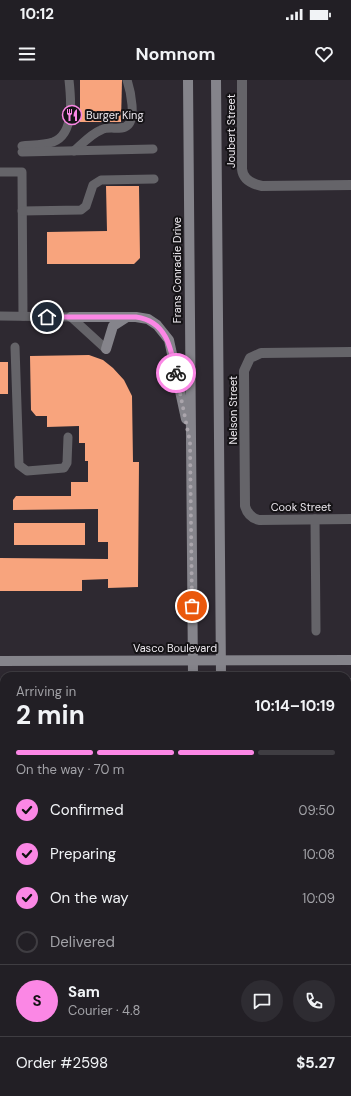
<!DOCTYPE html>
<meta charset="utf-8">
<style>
body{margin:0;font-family:"DM Sans",sans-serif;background:#2e2c32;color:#f1f3f6;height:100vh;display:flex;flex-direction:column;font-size:15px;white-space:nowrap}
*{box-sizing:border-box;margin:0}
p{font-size:13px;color:#a2a2a7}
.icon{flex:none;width:22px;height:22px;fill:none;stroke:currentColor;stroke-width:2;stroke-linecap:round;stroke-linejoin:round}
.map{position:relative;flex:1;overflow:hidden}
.side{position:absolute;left:0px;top:592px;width:351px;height:424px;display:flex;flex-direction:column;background:#221f25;border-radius:12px 12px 0 0;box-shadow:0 2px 10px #0003,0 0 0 1px #3f3d42}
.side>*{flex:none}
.pin{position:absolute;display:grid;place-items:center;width:34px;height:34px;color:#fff;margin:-17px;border:2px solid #fff;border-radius:50%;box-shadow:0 1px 4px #0007}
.courier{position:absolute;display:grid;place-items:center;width:40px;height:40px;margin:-20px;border:3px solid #fb87e5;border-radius:50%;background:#fff;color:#222;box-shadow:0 1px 5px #0007}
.headline em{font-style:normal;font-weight:700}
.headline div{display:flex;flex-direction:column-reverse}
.headline{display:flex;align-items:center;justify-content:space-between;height:68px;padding:0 16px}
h1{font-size:26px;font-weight:700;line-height:30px}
.bar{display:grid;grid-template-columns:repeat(4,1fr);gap:6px 4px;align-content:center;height:48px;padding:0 16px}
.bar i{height:5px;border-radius:3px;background:#3f3d42}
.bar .on{background:#fb87e5}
.bar p{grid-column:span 4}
.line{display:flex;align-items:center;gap:10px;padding:0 16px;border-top:1px solid #3f3d42}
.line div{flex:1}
.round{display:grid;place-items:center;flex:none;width:42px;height:42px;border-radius:21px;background:#2e2c32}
ol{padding:0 16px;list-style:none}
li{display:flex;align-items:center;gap:12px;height:44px}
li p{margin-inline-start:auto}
li .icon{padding:4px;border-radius:50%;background:#fb87e5;color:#111;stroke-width:4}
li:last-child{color:#a2a2a7}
li i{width:22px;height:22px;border:2px solid #3f3d42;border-radius:50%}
.status{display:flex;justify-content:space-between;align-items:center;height:28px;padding:0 20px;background:#221f25;direction:ltr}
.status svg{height:11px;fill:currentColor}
header{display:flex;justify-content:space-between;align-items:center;height:52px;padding:0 16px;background:#221f25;font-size:18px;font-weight:700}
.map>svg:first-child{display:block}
</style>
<div class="status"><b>10:12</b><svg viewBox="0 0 49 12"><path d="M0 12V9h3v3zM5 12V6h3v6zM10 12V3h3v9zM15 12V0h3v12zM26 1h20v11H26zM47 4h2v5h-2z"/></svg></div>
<header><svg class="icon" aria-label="menu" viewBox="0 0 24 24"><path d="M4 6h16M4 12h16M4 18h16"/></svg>Nomnom<svg class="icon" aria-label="heart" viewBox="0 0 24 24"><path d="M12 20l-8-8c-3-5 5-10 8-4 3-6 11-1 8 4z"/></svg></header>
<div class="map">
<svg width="351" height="1016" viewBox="0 0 351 1016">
<rect width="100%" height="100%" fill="#2e2931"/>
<path fill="#1a5d44" d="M 351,622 L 351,769 L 347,769 L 347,623 Z"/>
<path fill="#001340" d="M 347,642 L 351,642 L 350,741 L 347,742 Z"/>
<g fill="#f8a47d">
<path d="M 80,0 L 122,0 L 121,42 L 80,42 Z"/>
<path d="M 106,106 L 139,106 L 140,178 L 134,184 L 47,184 L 47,152 L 107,151 Z"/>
<path d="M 89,275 L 103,280 L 113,288 L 124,300 L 132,316 L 133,382 L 139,382 L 138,507 L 108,508 L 108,499 L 82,500 L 82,511 L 0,511 L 0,478 L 108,479 L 108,462 L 98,462 L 98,429 L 13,430 L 13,420 L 16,416 L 71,416 L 71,402 L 88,402 L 88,381 L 85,381 L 85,363 L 79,363 L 79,346 L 47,347 L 47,336 L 36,336 L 31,330 L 30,276 Z"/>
<rect x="0" y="282" width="8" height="32"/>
<rect x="14" y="443" width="71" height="22"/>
</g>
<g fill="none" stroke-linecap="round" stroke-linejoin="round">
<g stroke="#656469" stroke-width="9">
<path d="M 22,66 C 32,65 44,65 53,62 C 75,54 71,18 69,0"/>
<path d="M 74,71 C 82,64 91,54 101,50 C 108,46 118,50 125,47 C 138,42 130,9 127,0"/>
<path d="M 22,72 L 153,69"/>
<path d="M 0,92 L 22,92 L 23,236"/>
<path d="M 22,131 L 81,130 L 86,126 L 93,105 L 101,100 L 154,99"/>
<path d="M 0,236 L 71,237 L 106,269"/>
<path d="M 15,267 L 19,385 L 27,391 L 64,388 L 67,383 L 68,357"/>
<path d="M 315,439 L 316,551"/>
</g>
<g stroke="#656469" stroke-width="10">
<path d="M 242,0 L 242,89 C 243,100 252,104 262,106 L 351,105"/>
<path d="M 351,272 L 261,273 L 250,278 L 244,291 L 245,426 C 247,433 251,438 259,440 L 351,439"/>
<path d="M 347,776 L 351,775"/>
<path d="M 347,944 L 351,944"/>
<path d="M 0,956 L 4,956"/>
<path d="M 28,1012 L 28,1016"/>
<path d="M 248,1012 L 248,1016"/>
</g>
<g stroke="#85848b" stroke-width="10">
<path d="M 188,0 L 193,596"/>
<path d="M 216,0 L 221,596"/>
<path d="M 71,237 L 136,237 L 148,239 L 157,245 L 169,260 L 186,339"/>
<path d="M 106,269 L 113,246 L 127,237"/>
<path d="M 0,581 L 351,580"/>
<path d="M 347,603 L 351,603"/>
<path d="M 0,607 L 4,607"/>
<path d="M 197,1012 L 197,1016"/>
<path d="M 223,1012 L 223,1016"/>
</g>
</g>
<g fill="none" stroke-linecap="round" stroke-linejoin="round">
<path stroke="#aaa5ac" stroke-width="4" stroke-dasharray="0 7.2" d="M 176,293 L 190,362 L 192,526"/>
<path stroke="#fb87e5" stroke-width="5" d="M 47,237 L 136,237 C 166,241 171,267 176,293"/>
</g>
<defs>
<g id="restaurant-ring" transform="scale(1)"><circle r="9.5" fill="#151316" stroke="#fb87e5" stroke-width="1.5"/><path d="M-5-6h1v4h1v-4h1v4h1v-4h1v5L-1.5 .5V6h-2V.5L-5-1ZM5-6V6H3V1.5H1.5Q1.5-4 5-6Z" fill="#fb87e5"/></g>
</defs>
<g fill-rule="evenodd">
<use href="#restaurant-ring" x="72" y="35"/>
</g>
<g text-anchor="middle" stroke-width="4" stroke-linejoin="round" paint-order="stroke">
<g font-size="11" fill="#ece8ee" stroke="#151316" text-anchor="start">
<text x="86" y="39">Burger King</text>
</g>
<g font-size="11" fill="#ece8ee" stroke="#151316">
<text transform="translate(231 51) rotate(-90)" y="4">Joubert Street</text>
<text transform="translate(177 190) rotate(-90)" y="4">Frans Conradie Drive</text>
<text transform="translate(233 330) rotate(-90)" y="4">Nelson Street</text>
<text x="301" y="431">Cook Street</text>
<text x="175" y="572">Vasco Boulevard</text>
</g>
</g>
</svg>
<div class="pin" style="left:192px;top:526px;background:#ea580c"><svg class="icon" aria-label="bag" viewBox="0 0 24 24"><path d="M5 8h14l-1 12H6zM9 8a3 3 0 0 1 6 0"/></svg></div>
<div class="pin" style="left:47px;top:237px;background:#1f2937"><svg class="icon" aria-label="home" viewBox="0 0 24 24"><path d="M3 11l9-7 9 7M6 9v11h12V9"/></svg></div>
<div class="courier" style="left:176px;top:293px"><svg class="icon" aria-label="bike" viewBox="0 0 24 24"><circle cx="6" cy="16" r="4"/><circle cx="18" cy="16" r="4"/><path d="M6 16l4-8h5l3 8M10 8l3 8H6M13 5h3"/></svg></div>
<section class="side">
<div class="headline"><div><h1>2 min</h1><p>Arriving in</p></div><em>10:14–10:19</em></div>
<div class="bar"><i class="on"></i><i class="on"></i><i class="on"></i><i></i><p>On the way · 70 m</p></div>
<ol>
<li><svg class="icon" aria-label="check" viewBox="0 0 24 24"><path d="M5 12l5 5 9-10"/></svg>Confirmed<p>09:50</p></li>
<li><svg class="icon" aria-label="check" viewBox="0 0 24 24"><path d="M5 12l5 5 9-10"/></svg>Preparing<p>10:08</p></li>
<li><svg class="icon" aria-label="check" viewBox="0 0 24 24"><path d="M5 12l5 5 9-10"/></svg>On the way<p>10:09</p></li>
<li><i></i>Delivered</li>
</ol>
<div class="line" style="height:72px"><b class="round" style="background:#fb87e5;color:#111">S</b><div><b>Sam</b><p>Courier · 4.8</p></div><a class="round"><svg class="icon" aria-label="chat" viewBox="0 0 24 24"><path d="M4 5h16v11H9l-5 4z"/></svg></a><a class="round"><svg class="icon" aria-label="phone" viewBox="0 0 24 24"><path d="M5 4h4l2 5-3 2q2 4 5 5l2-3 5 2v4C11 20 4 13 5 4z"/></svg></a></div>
<div class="line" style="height:52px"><div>Order #2598</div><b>$5.27</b></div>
</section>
</div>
